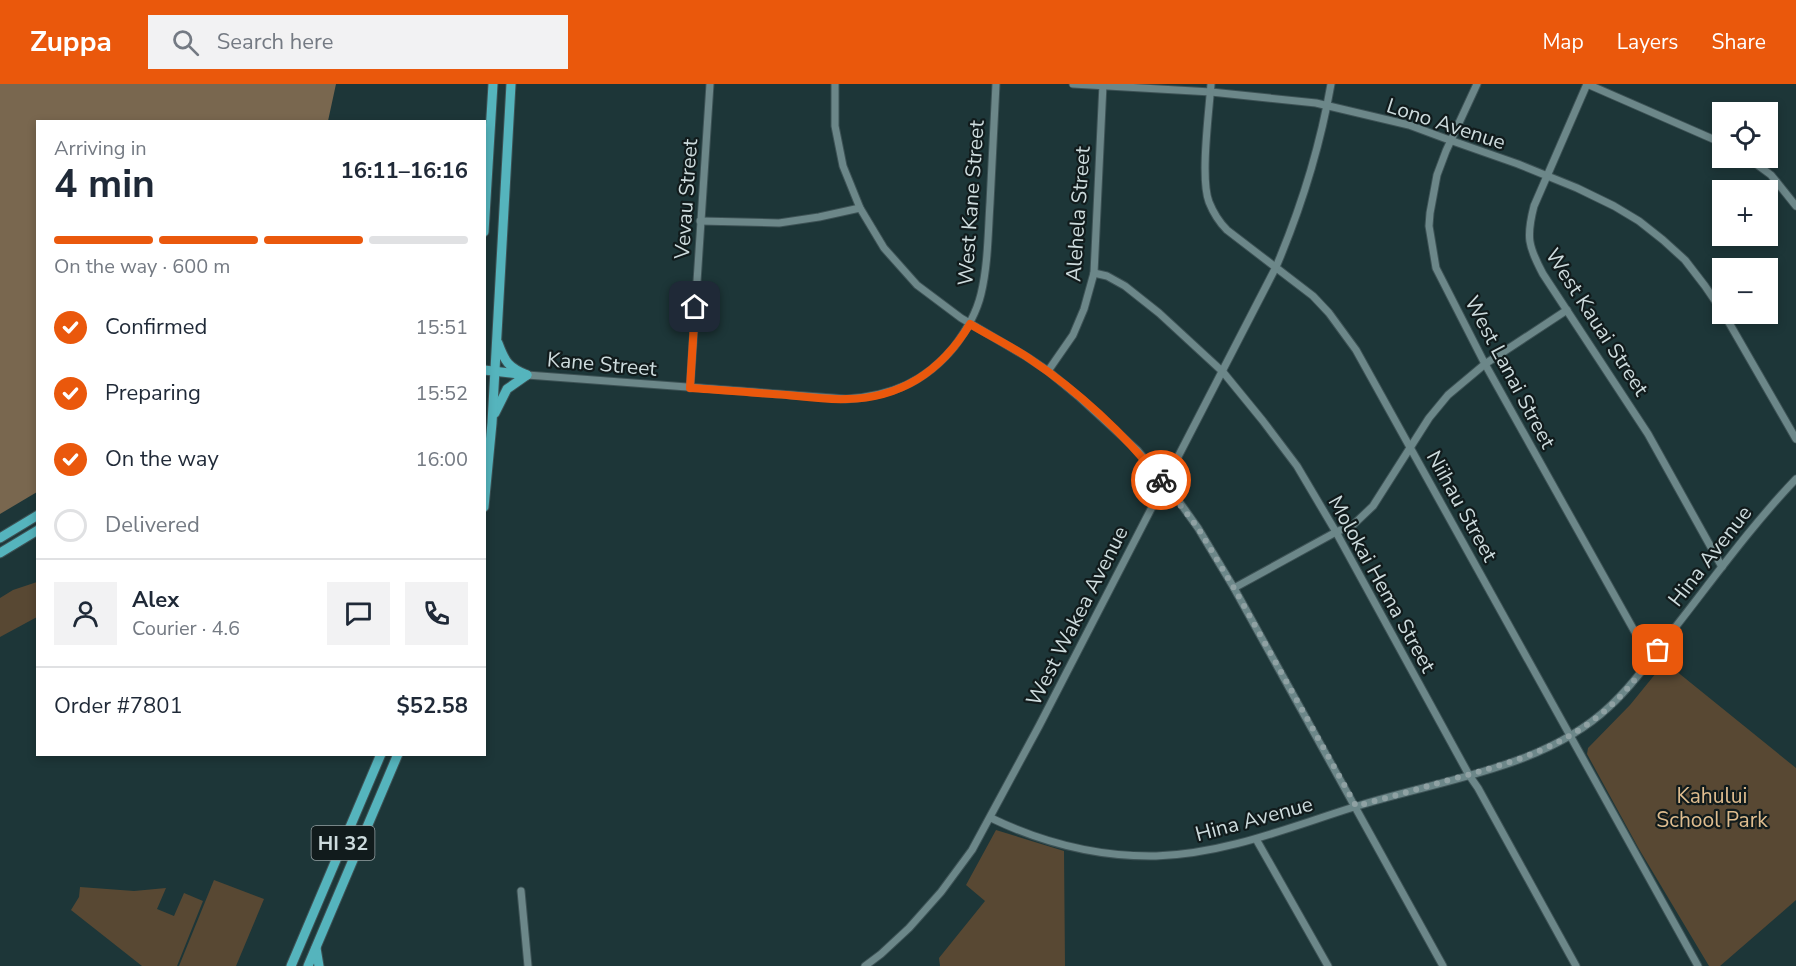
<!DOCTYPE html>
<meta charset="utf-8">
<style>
body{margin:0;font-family:"Nunito Sans",sans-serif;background:#f2f2f3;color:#1f2937;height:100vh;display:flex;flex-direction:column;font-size:22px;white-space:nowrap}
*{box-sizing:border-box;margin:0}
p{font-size:20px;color:#747a83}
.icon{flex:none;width:33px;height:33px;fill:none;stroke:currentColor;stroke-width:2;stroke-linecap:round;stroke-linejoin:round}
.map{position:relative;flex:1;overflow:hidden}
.panel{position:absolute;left:36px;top:36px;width:450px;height:636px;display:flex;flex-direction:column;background:#fff;border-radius:0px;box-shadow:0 3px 9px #0003}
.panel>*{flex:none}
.tools{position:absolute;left:1712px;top:18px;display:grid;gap:12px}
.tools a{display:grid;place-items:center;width:66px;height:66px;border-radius:0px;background:#fff;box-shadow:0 3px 9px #0003;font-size:30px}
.pin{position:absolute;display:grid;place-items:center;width:51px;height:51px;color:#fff;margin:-26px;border-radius:12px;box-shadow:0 3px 9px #0006}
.courier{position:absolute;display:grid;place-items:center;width:60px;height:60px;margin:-30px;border:4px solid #ea580c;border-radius:50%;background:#fff;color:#222;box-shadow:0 2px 8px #0007}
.head em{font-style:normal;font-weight:700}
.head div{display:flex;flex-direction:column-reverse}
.head{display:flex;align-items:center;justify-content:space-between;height:102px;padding:0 18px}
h1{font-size:39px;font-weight:700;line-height:45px}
.bar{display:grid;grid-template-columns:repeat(4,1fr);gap:9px 6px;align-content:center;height:72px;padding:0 18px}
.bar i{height:8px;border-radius:4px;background:#e0e1e3}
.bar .selected{background:#ea580c}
.bar p{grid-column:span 4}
.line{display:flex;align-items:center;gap:15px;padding:0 18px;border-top:2px solid #e0e1e3}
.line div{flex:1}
.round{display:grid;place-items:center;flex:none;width:63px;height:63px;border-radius:0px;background:#f2f2f3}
ol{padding:0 18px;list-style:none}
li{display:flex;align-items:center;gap:18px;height:66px}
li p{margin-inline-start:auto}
li .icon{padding:6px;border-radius:50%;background:#ea580c;color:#fff;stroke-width:4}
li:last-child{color:#747a83}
li i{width:33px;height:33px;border:3px solid #e0e1e3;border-radius:50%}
header{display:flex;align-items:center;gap:36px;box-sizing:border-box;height:84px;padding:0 30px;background:#ea580c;color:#fff}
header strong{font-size:28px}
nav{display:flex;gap:33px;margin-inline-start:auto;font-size:21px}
.search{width:420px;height:54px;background:#f2f2f3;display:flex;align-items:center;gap:15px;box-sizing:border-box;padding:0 21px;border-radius:0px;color:#747a83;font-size:22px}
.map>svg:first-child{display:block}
</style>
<header>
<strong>Zuppa</strong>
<div class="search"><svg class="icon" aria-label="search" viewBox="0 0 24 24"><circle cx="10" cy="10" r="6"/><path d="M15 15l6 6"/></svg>Search here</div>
<nav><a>Map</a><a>Layers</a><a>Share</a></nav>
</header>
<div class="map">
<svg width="1796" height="882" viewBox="0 0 1796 882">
<rect width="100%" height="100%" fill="#1d3638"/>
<g fill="#584833">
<path d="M 37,498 L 37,533 L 0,553 L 0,514 L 13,506 Z"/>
<path d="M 1665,578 L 1796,684 L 1796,816 L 1720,882 L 1709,882 L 1639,765 L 1587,670 L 1588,664 L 1630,621 Z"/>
<path d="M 996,746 L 1064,767 L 1065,882 L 940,882 L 939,874 L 985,817 L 966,801 Z"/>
<path d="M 214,796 L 264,815 L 236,882 L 179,882 Z"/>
<path d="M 80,803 L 134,807 L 166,804 L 157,825 L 174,832 L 184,809 L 203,817 L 177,882 L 142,882 L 71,826 L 79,813 Z"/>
</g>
<path fill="#79674f" d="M 0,0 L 336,0 L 328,37 L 38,38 L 37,408 L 0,430 Z"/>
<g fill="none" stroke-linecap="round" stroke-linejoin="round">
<g stroke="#3d5255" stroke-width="9">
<g id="minor">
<path d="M 835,0 L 835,42 L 843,82 L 860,124 L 884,164 L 917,201 L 961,234 L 1027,273 L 1048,287 L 1078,312 L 1137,366 L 1173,409 L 1198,444 L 1234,504 L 1443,882"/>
<path d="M 1073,0 L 1211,8 L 1316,19 L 1409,41 L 1444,54 L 1518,80 L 1577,104 L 1614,122 L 1639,137 L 1663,156 L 1685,176 L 1705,202 L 1722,227"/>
<path d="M 1211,0 C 1209,28 1200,95 1209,118 C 1213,128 1219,138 1227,146 L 1313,212 L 1329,229 L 1356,266 L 1698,882"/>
<path d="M 1477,0 L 1446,67 L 1437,91 L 1430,129 L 1429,142 L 1436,184 L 1485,280 L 1650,575"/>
<path d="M 1587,0 L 1534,122 C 1526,153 1528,162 1543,190 L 1648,350 L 1722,483"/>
<path d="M 1587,0 L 1722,59"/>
<path d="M 1748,74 L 1771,91 L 1796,122"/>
<path d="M 700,137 L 779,139 L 819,133 L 860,124"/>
<path d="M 1094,189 L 1107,192 L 1125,202 L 1159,229 L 1223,288 L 1263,337 L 1297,382 L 1336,448 L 1469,691 L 1478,704 L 1576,882"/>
<path d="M 1724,230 L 1796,355"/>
<path d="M 1048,287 L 1073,251 L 1084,225 L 1094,189 L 1103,0"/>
<path d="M 527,291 L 846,315 C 892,312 925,298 954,263 C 966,247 976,231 981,210 C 988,181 988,150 990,119 C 992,79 994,40 996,0"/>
<path d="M 690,304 L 710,0"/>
<path d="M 1234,504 L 1336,448 L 1353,441 L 1373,422 L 1429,334 L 1448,311 L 1485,280 L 1567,226"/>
<path d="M 991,734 C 1043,759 1098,773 1156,772 C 1225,770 1290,743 1354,723 C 1438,696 1543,685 1609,623 C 1632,602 1651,575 1670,550 C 1711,498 1750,443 1796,395"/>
<path d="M 1256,755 L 1328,882"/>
<path d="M 521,807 L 528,882"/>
<path d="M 865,882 L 881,870 L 909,844 L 941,808 L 972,766 L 1039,642 L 1276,183 C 1301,124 1320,63 1331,0"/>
</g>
</g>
<g stroke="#3d5255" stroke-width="11">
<g id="major">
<path d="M 484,148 L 493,0"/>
<path d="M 498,259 C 505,278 508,283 527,291"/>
<path d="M 484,286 L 519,290"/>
<path d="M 495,329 L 507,305 L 527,291"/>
<path d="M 484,423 L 492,339 L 511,0"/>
<path d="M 0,454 L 38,431"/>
<path d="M 0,469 L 38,446"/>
<path d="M 316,864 L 319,882"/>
<path d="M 291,882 L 381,670"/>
<path d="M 308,882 L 398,670"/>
</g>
</g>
<use href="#minor" stroke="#6c8789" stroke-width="7"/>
<use href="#major" stroke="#55b4bd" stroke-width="9"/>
</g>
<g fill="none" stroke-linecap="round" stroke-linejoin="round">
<path stroke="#8fa1a3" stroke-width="6" stroke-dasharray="0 10.8" d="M 1161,396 L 1198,444 L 1234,504 L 1356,722 C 1387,714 1418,705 1449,696 C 1507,680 1560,666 1607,625 C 1627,608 1642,586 1658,566"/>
<path stroke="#ea580c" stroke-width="8" d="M 695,223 L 690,304 C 722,306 754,309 787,311 C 806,313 827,316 847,315 C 902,314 942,286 970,240 C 990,252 1011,262 1030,275 C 1079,308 1124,350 1161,396"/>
</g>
<g text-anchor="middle" stroke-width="4.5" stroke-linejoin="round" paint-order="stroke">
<rect fill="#111b1c" stroke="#95a1a3" stroke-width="1.5" x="311.5" y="742" width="63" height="34" rx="4.5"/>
<g font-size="20" font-weight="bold" fill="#cddbdd">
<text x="343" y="766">HI 32</text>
</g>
<g font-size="21" fill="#cddbdd" stroke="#111b1c">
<text transform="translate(1446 40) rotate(18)" y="7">Lono Avenue</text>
<text transform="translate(686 115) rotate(-86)" y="7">Vevau Street</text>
<text transform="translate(971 119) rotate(-86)" y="7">West Kane Street</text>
<text transform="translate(1078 130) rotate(-86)" y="7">Alehela Street</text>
<text transform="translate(1597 238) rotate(57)" y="7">West Kauai Street</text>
<text transform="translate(602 280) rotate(5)" y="7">Kane Street</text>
<text transform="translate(1510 288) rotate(62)" y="7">West Lanai Street</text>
<text transform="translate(1462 422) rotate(61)" y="7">Niihau Street</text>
<text transform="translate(1710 472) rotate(-52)" y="7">Hina Avenue</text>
<text transform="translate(1382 500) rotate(61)" y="7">Molokai Hema Street</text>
<text transform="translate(1077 532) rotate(-63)" y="7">West Wakea Avenue</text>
<text transform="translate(1254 735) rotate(-15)" y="7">Hina Avenue</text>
</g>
<g font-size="21" fill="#dfbd8f" stroke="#111b1c">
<text x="1712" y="719">Kahului<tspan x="1712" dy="24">School Park</tspan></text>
</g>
</g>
</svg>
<div class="tools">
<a><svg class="icon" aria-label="locate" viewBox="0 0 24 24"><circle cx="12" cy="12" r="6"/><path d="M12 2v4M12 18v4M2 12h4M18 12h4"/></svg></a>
<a>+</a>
<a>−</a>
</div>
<div class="pin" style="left:1658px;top:566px;background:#ea580c"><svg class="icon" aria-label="bag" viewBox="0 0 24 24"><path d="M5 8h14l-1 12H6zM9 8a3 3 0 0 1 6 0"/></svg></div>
<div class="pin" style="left:695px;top:223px;background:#1f2937"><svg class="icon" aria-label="home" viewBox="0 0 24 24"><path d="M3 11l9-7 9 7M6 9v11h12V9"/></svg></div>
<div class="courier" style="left:1161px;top:396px"><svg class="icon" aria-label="bike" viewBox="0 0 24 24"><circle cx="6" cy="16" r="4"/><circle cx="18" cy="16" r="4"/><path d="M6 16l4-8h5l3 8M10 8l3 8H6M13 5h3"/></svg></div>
<section class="panel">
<div class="head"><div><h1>4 min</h1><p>Arriving in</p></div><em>16:11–16:16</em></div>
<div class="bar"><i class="selected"></i><i class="selected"></i><i class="selected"></i><i></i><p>On the way · 600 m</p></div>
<ol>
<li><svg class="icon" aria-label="check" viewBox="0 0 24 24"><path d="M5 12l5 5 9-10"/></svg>Confirmed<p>15:51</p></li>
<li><svg class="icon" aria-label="check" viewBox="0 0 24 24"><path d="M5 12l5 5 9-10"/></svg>Preparing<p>15:52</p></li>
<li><svg class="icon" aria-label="check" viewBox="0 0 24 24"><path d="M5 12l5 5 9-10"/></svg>On the way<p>16:00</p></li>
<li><i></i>Delivered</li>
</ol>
<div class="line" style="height:108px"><a class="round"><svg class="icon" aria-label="person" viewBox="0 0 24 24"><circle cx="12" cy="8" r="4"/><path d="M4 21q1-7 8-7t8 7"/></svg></a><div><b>Alex</b><p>Courier · 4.6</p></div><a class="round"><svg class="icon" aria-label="chat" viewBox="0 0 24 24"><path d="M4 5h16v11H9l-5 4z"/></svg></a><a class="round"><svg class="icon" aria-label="phone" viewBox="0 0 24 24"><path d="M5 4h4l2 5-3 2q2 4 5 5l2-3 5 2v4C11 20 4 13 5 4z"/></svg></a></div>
<div class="line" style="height:78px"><div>Order #7801</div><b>$52.58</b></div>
</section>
</div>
